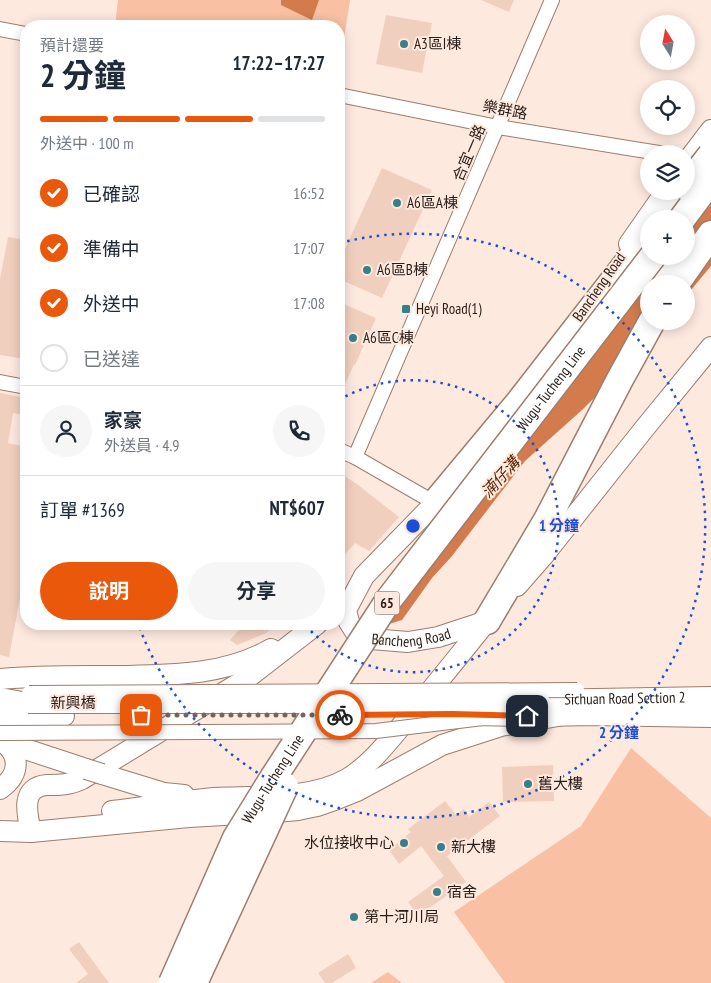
<!DOCTYPE html>
<html lang="zh-TW">
<meta charset="utf-8">
<style>
body{margin:0;font-family:"PT Sans Narrow","Noto Sans TC",sans-serif;background:#f6f6f7;color:#1f2937;height:100vh;display:flex;flex-direction:column;font-size:19px;white-space:nowrap}
*{box-sizing:border-box;margin:0}
p{font-size:16px;color:#747a83}
.icon{flex:none;width:28px;height:28px;fill:none;stroke:currentColor;stroke-width:2;stroke-linecap:round;stroke-linejoin:round}
.map{position:relative;flex:1;overflow:hidden}
.side{position:absolute;left:20px;top:20px;width:325px;height:610px;display:flex;flex-direction:column;background:#fff;border-radius:20px;box-shadow:0 2px 12px #0003}
.side>*{flex:none}
.needle{width:32px;rotate:349deg}
.controls{position:absolute;left:640px;top:15px;display:grid;gap:10px}
.controls a{display:grid;place-items:center;width:55px;height:55px;border-radius:50%;background:#fff;box-shadow:0 2px 12px #0003;font-size:25px}
.pin{position:absolute;display:grid;place-items:center;width:42px;height:42px;color:#fff;margin:-21px;border-radius:10px;box-shadow:0 2px 8px #0006}
.courier{position:absolute;display:grid;place-items:center;width:50px;height:50px;margin:-25px;border:4px solid #ea580c;border-radius:50%;background:#fff;color:#222;box-shadow:0 1px 6px #0007}
.overview em{font-style:normal;font-weight:700}
.overview div{display:flex;flex-direction:column-reverse}
.overview{display:flex;align-items:center;justify-content:space-between;height:85px;padding:0 20px}
h1{font-size:32px;font-weight:700;line-height:38px}
.bar{display:grid;grid-template-columns:repeat(4,1fr);gap:8px 5px;align-content:center;height:60px;padding:0 20px}
.bar i{height:6px;border-radius:4px;background:#e0e1e3}
.bar .current{background:#ea580c}
.bar p{grid-column:span 4}
.line{display:flex;align-items:center;gap:12px;padding:0 20px;border-top:1px solid #e0e1e3}
.line div{flex:1}
.round{display:grid;place-items:center;flex:none;width:52px;height:52px;border-radius:26px;background:#f6f6f7}
ol{padding:0 20px;list-style:none}
li{display:flex;align-items:center;gap:15px;height:55px}
li p{margin-inline-start:auto}
li .icon{padding:5px;border-radius:50%;background:#ea580c;color:#fff;stroke-width:4}
li:last-child{color:#747a83}
li i{width:28px;height:28px;border:2px solid #e0e1e3;border-radius:50%}
.button{display:flex;gap:10px;margin-top:auto;padding:10px 20px}
.button a{flex:1;height:58px;border-radius:30px;background:#ea580c;color:#fff;font-size:20px;font-weight:700;line-height:58px;text-align:center}
.button a+a{background:#f6f6f7;color:#1f2937}
.map>svg:first-child{display:block}
</style>
<div class="map">
<svg width="711" height="983" viewBox="0 0 711 983">
<rect width="100%" height="100%" fill="#fee9df"/>
<g fill="#f9c0a4">
<path d="M 118,0 L 350,0 L 339,72 L 339,26 L 115,26 Z"/>
<path d="M 631,748 L 711,818 L 711,983 L 505,983 L 454,912 L 581,826 Z"/>
<path d="M 388,972 L 402,983 L 371,983 Z"/>
</g>
<g fill="#d37b4c">
<path d="M 281,0 L 319,0 L 312,20 L 281,5 Z"/>
<path d="M 711,205 L 711,266 L 686,296 L 686,284 L 649,284 L 649,321 L 666,321 L 639,354 L 582,410 L 525,461 L 452,556 L 432,578 L 402,620 L 389,624 L 382,622 L 637,273 L 686,256 L 686,227 Z"/>
</g>
<g fill="#f1cfbe">
<path d="M 481,0 L 514,0 L 509,12 Z"/>
<path d="M 386,15 L 432,23 L 422,73 L 376,64 Z"/>
<path d="M 382,168 L 432,190 L 382,298 L 339,279 L 339,262 Z"/>
<path d="M 8,237 L 26,240 L 26,359 L 0,355 L 0,279 Z"/>
<path d="M 339,302 L 376,318 L 355,365 L 354,364 L 339,398 Z"/>
<path d="M 0,393 L 26,398 L 26,415 L 13,413 L 8,443 L 26,447 L 26,566 L 9,657 L 0,655 Z"/>
<path d="M 339,472 L 358,485 L 399,517 L 369,551 L 355,543 L 339,561 Z"/>
<path d="M 244,624 L 265,624 L 271,629 L 266,633 L 237,645 L 230,640 Z"/>
<path d="M 553,765 L 554,801 L 503,802 L 502,767 Z"/>
<path d="M 445,801 L 456,815 L 464,809 L 469,817 L 489,802 L 500,816 L 447,856 L 466,882 L 418,916 L 408,902 L 444,876 L 421,846 L 399,864 L 389,850 L 411,832 L 408,829 Z"/>
<path d="M 79,942 L 109,983 L 76,983 L 88,974 L 69,949 Z"/>
<path d="M 348,954 L 356,968 L 332,983 L 325,983 L 318,973 Z"/>
</g>
<g fill="none" stroke-linecap="round" stroke-linejoin="round">
<g stroke="#9c7d6e" stroke-width="16">
<g id="street">
<path d="M 0,29 L 26,34"/>
<path d="M 339,95 L 498,127 L 665,154"/>
<path d="M 0,382 L 26,387"/>
<path d="M 339,450 L 355,457 L 435,503"/>
<path d="M 355,457 L 552,0"/>
</g>
</g>
<g stroke="#9c7d6e" stroke-width="22">
<g id="secondary">
<path d="M 686,163 L 711,130"/>
<path d="M 629,244 L 666,191"/>
<path id="s1" d="M 444,491 L 435,503 L 364,576 L 346,610 L 349,622 L 359,638 L 408,642 L 438,637 L 487,621 L 496,610"/>
<path d="M 517,586 L 544,555 L 644,429 L 711,347"/>
<path d="M 0,679 C 41,675 82,676 122,676 C 174,675 225,675 271,649"/>
<path d="M 0,698 L 28,703"/>
<path id="s2" d="M 539,700 L 711,697"/>
<path d="M 0,716 L 64,716"/>
<path d="M 546,716 L 590,715 L 711,717"/>
<path d="M 0,740 C 22,754 20,775 0,789"/>
<path d="M 1,741 L 86,769"/>
<path d="M 102,774 L 164,793 L 184,795"/>
<path d="M 112,811 C 146,807 180,801 214,798 C 254,796 311,800 347,779 C 372,764 390,739 408,718 C 435,686 461,653 487,621"/>
<path d="M 0,831 L 31,832 L 189,817 L 276,812 L 298,810 L 317,806 L 337,799 L 357,791 L 442,745 L 501,726 L 558,716"/>
<path d="M 31,832 C 27,814 20,787 47,785 C 60,785 70,785 82,779 L 246,679 L 317,624"/>
</g>
</g>
<g stroke="#9c7d6e" stroke-width="29">
<g id="highway">
<path d="M 662,219 L 683,191"/>
<path d="M 652,284 L 672,256"/>
<path d="M 676,284 L 711,234"/>
<path d="M 435,503 L 520,401 L 649,235"/>
<path d="M 487,621 L 547,520 L 619,381 L 652,321"/>
</g>
</g>
<use href="#street" stroke="#fff" stroke-width="14"/>
<use href="#secondary" stroke="#fff" stroke-width="20"/>
<use href="#highway" stroke="#fff" stroke-width="26"/>
<g stroke="#9c7d6e" stroke-width="16" stroke-linecap="butt">
<g id="street-bridge">
<path d="M 29,693 L 577,690"/>
<path d="M 0,733 L 376,731 L 483,718"/>
</g>
</g>
<g stroke="#9c7d6e" stroke-width="22" stroke-linecap="butt">
<g id="secondary-bridge">
<path d="M 28,703 L 471,703 L 539,700"/>
<path d="M 473,715 L 527,716"/>
<path d="M 86,769 L 102,774"/>
</g>
</g>
<g stroke="#9c7d6e" stroke-width="29" stroke-linecap="butt">
<g id="highway-bridge">
<path d="M 686,187 L 711,155"/>
<path d="M 682,219 L 711,180"/>
<path id="s3" d="M 172,983 L 236,838 L 273,778 L 390,598 L 653,256"/>
<path d="M 194,983 L 285,786"/>
</g>
</g>
<use href="#street-bridge" stroke="#fff" stroke-width="14"/>
<use href="#secondary-bridge" stroke="#fff" stroke-width="20"/>
<use href="#highway-bridge" stroke="#fff" stroke-width="26"/>
</g>
<g fill="none" stroke-linecap="round" stroke-linejoin="round">
<path stroke="#74645d" stroke-width="5" stroke-dasharray="0 9" d="M 141,715 L 340,715"/>
<path stroke="#ea580c" stroke-width="6" d="M 340,715 L 453,714 L 527,716"/>
</g>
<g fill="none" stroke="#1d4ed8" stroke-width="2.5" stroke-dasharray="2.5 5">
<path d="M339 400A146 146 0 1 1 305 625"/>
<path d="M340 243A292 292 0 1 1 139 626"/>
</g>
<g fill="#387f8a" stroke="#fee9df" stroke-width="2">
<circle cx="404" cy="44" r="5"/>
<circle cx="397" cy="203" r="5"/>
<circle cx="367" cy="270" r="5"/>
<rect x="401" y="304" width="10" height="10" rx="2.5"/>
<circle cx="353" cy="338" r="5"/>
<circle cx="528" cy="784" r="5"/>
<circle cx="404" cy="843" r="5"/>
<circle cx="441" cy="847" r="5"/>
<circle cx="437" cy="892" r="5"/>
<circle cx="354" cy="917" r="5"/>
</g>
<g text-anchor="middle" stroke-width="4" stroke-linejoin="round" paint-order="stroke">
<rect fill="#fee9df" stroke="#695a53" stroke-width="1" x="374.5" y="591.5" width="25" height="23" rx="4"/>
<g font-size="14" font-weight="bold" fill="#291d17">
<text x="387" y="608">65</text>
</g>
<g font-size="15" fill="#291d17" stroke="#fee9df" text-anchor="start">
<text x="414" y="49">A3區I棟</text>
<text x="407" y="208">A6區A棟</text>
<text x="377" y="275">A6區B棟</text>
<text x="416" y="314">Heyi Road(1)</text>
<text x="363" y="343">A6區C棟</text>
<text x="538" y="789">舊大樓</text>
<text x="394" y="848" text-anchor="end">水位接收中心</text>
<text x="451" y="852">新大樓</text>
<text x="447" y="897">宿舍</text>
<text x="364" y="922">第十河川局</text>
</g>
<g font-size="15" fill="#291d17" stroke="#fee9df">
<text transform="translate(505 110) rotate(11)" y="5">樂群路</text>
<text transform="translate(469 153) rotate(-67)" y="5">合宜一路</text>
<text transform="translate(599 287) rotate(-55)" y="5">Bancheng Road</text>
<text dy="5" stroke="none"><textPath href="#s3" startOffset="708">Wugu-Tucheng Line</textPath></text>
<text dy="5" stroke="none"><textPath href="#s1" startOffset="239">Bancheng Road</textPath></text>
<text dy="5" stroke="none"><textPath href="#s2" startOffset="86">Sichuan Road Section 2</textPath></text>
<text x="73" y="708">新興橋</text>
<text dy="5" stroke="none"><textPath href="#s3" startOffset="228">Wugu-Tucheng Line</textPath></text>
</g>
<g font-size="16" font-style="italic" fill="#5b2200" stroke="#fee9df">
<text transform="translate(500 477) rotate(-48)" y="6">湳仔溝</text>
</g>
</g>
<circle cx="413" cy="526" r="8" fill="#1d4ed8" stroke="#fee9df" stroke-width="2.5"/>
<g font-size="15" text-anchor="middle" font-weight="bold" fill="#1d4ed8" stroke="#fee9df" stroke-width="4" stroke-linejoin="round" paint-order="stroke">
<text x="559" y="531">1 分鐘</text>
<text x="619" y="738">2 分鐘</text>
</g>
</svg>
<div class="controls">
<a><svg class="needle" viewBox="-14 -14 28 28"><path d="M0-13l5 13h-10z" fill="#e53935"/><path d="M0 13l5-13h-10z" fill="#747a83"/></svg></a>
<a><svg class="icon" aria-label="locate" viewBox="0 0 24 24"><circle cx="12" cy="12" r="6"/><path d="M12 2v4M12 18v4M2 12h4M18 12h4"/></svg></a>
<a><svg class="icon" aria-label="layers" viewBox="0 0 24 24"><path d="M12 4l9 5-9 5-9-5zM3 14l9 5 9-5"/></svg></a>
<a>+</a>
<a>−</a>
</div>
<div class="pin" style="left:141px;top:715px;background:#ea580c"><svg class="icon" aria-label="bag" viewBox="0 0 24 24"><path d="M5 8h14l-1 12H6zM9 8a3 3 0 0 1 6 0"/></svg></div>
<div class="pin" style="left:527px;top:716px;background:#1f2937"><svg class="icon" aria-label="home" viewBox="0 0 24 24"><path d="M3 11l9-7 9 7M6 9v11h12V9"/></svg></div>
<div class="courier" style="left:340px;top:715px"><svg class="icon" aria-label="bike" viewBox="0 0 24 24"><circle cx="6" cy="16" r="4"/><circle cx="18" cy="16" r="4"/><path d="M6 16l4-8h5l3 8M10 8l3 8H6M13 5h3"/></svg></div>
<section class="side">
<div class="overview"><div><h1>2 分鐘</h1><p>預計還要</p></div><em>17:22–17:27</em></div>
<div class="bar"><i class="current"></i><i class="current"></i><i class="current"></i><i></i><p>外送中 · 100 m</p></div>
<ol>
<li><svg class="icon" aria-label="check" viewBox="0 0 24 24"><path d="M5 12l5 5 9-10"/></svg>已確認<p>16:52</p></li>
<li><svg class="icon" aria-label="check" viewBox="0 0 24 24"><path d="M5 12l5 5 9-10"/></svg>準備中<p>17:07</p></li>
<li><svg class="icon" aria-label="check" viewBox="0 0 24 24"><path d="M5 12l5 5 9-10"/></svg>外送中<p>17:08</p></li>
<li><i></i>已送達</li>
</ol>
<div class="line" style="height:90px"><a class="round"><svg class="icon" aria-label="person" viewBox="0 0 24 24"><circle cx="12" cy="8" r="4"/><path d="M4 21q1-7 8-7t8 7"/></svg></a><div><b>家豪</b><p>外送員 · 4.9</p></div><a class="round"><svg class="icon" aria-label="phone" viewBox="0 0 24 24"><path d="M5 4h4l2 5-3 2q2 4 5 5l2-3 5 2v4C11 20 4 13 5 4z"/></svg></a></div>
<div class="line" style="height:65px"><div>訂單 #1369</div><b>NT$607</b></div>
<div class="button"><a>說明</a><a>分享</a></div>
</section>
</div>
